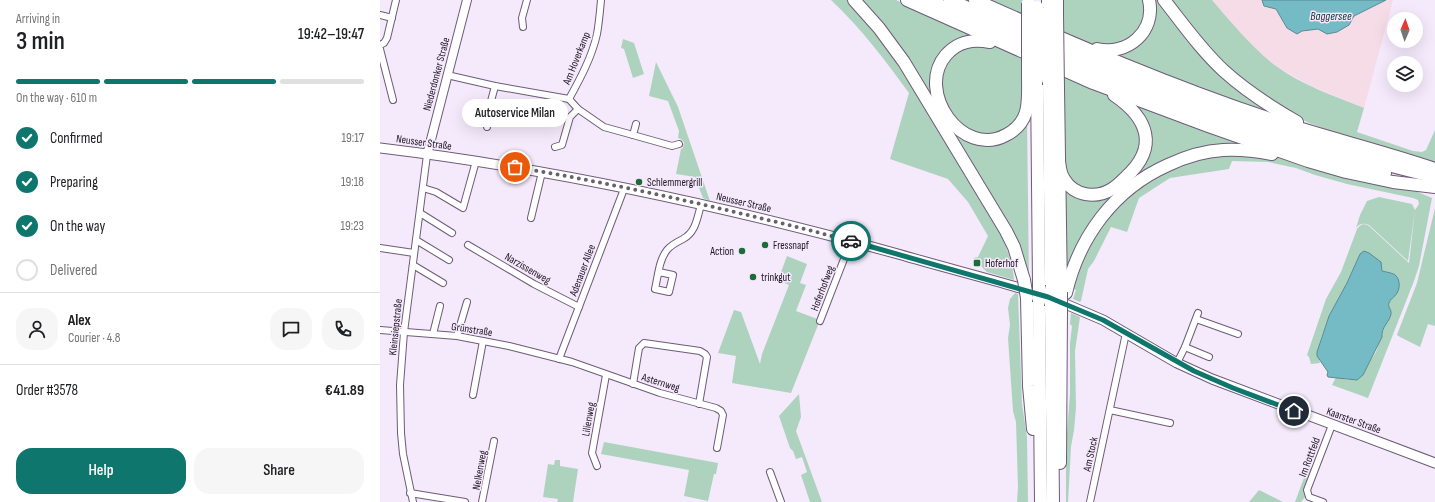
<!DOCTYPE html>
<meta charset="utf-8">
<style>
body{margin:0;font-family:"Sofia Sans Condensed",sans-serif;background:#f6f6f6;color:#202124;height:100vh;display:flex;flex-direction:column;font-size:15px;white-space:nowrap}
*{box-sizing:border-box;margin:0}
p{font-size:13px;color:#757577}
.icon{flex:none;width:22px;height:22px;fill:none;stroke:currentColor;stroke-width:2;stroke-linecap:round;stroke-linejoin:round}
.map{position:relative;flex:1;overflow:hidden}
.sheet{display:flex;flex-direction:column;background:#fff;width:380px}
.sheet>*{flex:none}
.needle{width:26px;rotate:2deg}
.controls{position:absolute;left:1007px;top:12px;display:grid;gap:8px}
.controls a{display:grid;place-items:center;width:36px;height:36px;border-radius:50%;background:#fff;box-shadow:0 4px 16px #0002;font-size:20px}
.pin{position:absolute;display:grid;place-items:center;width:34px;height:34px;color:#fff;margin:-17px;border:2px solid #fff;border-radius:50%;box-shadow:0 1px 4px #0007}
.courier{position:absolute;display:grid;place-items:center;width:40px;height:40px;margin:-20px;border:3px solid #0f766e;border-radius:50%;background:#fff;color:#222;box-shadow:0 1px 5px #0007}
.bubble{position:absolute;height:28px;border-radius:14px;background:#fff;box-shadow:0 4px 16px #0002;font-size:13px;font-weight:600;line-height:28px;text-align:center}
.head em{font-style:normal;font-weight:600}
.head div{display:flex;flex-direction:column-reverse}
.head{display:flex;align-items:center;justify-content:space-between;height:68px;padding:0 16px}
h1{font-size:26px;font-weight:600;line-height:30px}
.bar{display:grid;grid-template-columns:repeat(4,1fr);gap:6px 4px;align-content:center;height:48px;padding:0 16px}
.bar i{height:5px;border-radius:3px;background:#e0e0e0}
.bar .on{background:#0f766e}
.bar p{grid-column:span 4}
.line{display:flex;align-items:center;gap:10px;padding:0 16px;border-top:1px solid #e0e0e0}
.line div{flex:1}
.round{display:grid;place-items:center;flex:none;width:42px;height:42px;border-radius:16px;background:#f6f6f6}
ol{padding:0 16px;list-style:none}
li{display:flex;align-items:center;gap:12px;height:44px}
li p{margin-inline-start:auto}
li .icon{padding:4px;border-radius:50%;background:#0f766e;color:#fff;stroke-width:4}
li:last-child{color:#757577}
li i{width:22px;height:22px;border:2px solid #e0e0e0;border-radius:50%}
.action{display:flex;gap:8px;margin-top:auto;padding:8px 16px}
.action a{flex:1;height:46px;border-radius:16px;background:#0f766e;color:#fff;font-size:16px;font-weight:600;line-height:46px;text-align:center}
.action a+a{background:#f6f6f6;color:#202124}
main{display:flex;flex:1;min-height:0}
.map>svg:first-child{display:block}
</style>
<main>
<section class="sheet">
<div class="head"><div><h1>3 min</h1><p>Arriving in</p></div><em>19:42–19:47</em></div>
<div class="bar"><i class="on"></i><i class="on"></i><i class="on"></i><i></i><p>On the way · 610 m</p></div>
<ol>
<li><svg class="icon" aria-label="check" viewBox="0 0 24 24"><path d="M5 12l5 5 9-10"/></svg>Confirmed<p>19:17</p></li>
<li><svg class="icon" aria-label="check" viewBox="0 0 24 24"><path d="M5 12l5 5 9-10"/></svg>Preparing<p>19:18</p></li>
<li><svg class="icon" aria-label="check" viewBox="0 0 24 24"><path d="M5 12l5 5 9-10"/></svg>On the way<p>19:23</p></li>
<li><i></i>Delivered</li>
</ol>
<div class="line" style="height:72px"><a class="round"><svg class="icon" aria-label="person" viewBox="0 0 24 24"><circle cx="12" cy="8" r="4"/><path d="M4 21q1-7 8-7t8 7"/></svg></a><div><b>Alex</b><p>Courier · 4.8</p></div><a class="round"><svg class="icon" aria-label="chat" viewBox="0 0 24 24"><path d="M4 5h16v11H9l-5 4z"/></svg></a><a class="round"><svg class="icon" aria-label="phone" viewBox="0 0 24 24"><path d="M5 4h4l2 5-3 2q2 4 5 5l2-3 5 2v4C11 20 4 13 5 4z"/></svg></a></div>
<div class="line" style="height:52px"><div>Order #3578</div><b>€41.89</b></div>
<div class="action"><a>Help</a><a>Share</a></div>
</section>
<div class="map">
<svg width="1055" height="502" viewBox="0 0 1055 502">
<rect width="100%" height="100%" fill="#f5e9fc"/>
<path fill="#f5dce6" d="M 832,0 L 1013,0 L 984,108 L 931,86 L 896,66 L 868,42 Z"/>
<g fill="#add3be">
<path d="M 451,0 L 467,0 C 517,49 548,111 584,170 L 584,175 C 604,202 632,245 634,280 L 607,272 L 593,258 L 598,257 L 608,236 L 588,202 L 568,179 L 510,159 L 529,93 C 505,60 481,28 451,0 Z"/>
<path d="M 476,0 L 516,0 L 594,36 L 566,51 L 559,107 L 607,142 L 647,118 L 649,282 L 633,240 Z"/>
<path d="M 605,0 L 644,0 L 643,18 Z"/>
<path d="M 682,0 L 765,0 L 764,20 L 755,36 L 737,46 L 714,46 L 683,34 Z"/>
<path d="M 772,0 L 782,0 L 819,48 L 907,120 L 734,56 L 749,49 Z"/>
<path d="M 789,0 L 832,0 C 852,23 871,47 896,66 C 922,85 954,96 984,108 L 977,132 L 1033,151 L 1042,152 L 1046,150 L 1055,130 L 1055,163 L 956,133 L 929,123 L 907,112 L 847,69 Z"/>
<path d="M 243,39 L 254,43 L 264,74 L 253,78 L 244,49 L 241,48 Z"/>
<path d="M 597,44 L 612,45 L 643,57 L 642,112 L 627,130 L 608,136 L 583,128 L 563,101 L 561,72 L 577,50 Z"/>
<path d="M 276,62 L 298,107 L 330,201 L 323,198 L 315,177 L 296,174 L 301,149 L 303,148 L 304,142 L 301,139 L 298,138 L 299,131 L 288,101 L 269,96 Z"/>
<path d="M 682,74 L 714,88 L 736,101 L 748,111 L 761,134 L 760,152 L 737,181 L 717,191 L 694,185 L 683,168 Z"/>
<path d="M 746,100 L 873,147 L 846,148 L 750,185 L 687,271 L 682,183 L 720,197 L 766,153 Z"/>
<path d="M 841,155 L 892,157 L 908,159 L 1033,190 L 1052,198 L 1039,266 L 1034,281 L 988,398 L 952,385 L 956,377 L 969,380 C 982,371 988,366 996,352 C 998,347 999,342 1002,337 C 1001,328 1008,320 1011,312 L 1008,305 L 1009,302 L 1017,293 L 1013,273 L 1002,271 L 1001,267 L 980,254 L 967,283 L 949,316 L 942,335 L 937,352 L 940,363 L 931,364 L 929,357 L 927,355 L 946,299 L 961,272 L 977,229 C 981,224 983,223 989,226 L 1029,263 L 1035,210 L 1028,261 L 989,225 C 983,223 980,223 976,228 L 980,215 L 987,201 L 999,197 L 1032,204 L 1035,210 L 1039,204 L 1038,200 L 1033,198 L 967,184 L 935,175 L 916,168 L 888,162 L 852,161 L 849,169 L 790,178 L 759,198 L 747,232 L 731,227 L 714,261 L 708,269 L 701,301 L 700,302 L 693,299 L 696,290 L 691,288 L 698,264 L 731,212 L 760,186 L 800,164 Z"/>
<path d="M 1055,208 L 1055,326 L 1048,324 L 1040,347 L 1020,337 L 1017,335 L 1018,332 L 1037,283 Z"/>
<path d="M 407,256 L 427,264 L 420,283 L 426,285 L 416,311 L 440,320 L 411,393 L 352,383 L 356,356 L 338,353 L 354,310 L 361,312 L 380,364 L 382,354 L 409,285 L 398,280 Z"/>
<path d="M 635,293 L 638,294 L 642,404 L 647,437 L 648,502 L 637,502 L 638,487 L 636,422 L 633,411 L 628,338 L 630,325 L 628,308 L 630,299 Z"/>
<path d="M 691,313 L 700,317 L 695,351 L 696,408 L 694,430 L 691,447 L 688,502 L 686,502 L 686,447 L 690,394 L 690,344 L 692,326 L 690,324 Z"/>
<path d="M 419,394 L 421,417 L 416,431 L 442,502 L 430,502 L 421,475 L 427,472 L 422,457 L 416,459 L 413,451 L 410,448 L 399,416 Z"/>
<path d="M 224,442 L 338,463 L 336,474 L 334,474 L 328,501 L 304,496 L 309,470 L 221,454 Z"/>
<path d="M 175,460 L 180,460 L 180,466 L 198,469 L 193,502 L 177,502 L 178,499 L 163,497 L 168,464 L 174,465 Z"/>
<path d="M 928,467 L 933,470 L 926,496 L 921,502 L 915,502 Z"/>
<path d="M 879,490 L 903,502 L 869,502 Z"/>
</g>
<g fill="#74bbc5" stroke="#5a8a94">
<path d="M 882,0 L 1006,0 L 974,16 L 969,25 L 957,32 L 947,34 L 938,29 L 922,31 L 917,34 L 907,28 L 896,9 L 884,6 Z"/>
<path d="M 984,251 L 989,253 L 1001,262 L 1002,271 C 1005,272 1008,272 1011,273 C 1020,275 1021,287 1017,293 C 1015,297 1010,299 1009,303 C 1007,306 1012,310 1011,314 C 1009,323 1001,327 1002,337 L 983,375 L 977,380 L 948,377 L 947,375 L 948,372 L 937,356 L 937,352 L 949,316 L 967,283 L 980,254 Z"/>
</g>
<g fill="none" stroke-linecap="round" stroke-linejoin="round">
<g stroke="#6d5c77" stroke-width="8">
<g id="minor">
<path d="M 0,15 L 12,18"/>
<path d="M 143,27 L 142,18 L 147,0"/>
<path d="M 0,45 L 4,43 L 7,38 L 16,0"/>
<path d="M 0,49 L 13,100"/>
<path d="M 67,75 L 115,86 L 189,99 C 200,79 212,57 217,34 C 219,23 220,11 221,0"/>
<path d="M 198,109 L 224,127 L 253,135 L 256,124"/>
<path d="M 107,127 L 106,120 L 115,86"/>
<path d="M 253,135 L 292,146 L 299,144"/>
<path d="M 175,147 L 182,145 L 190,117 L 198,109 L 189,99"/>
<path d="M 43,188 L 56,192 L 83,208 L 96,161"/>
<path d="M 40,213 L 72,233"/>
<path d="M 151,218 L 162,172"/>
<path d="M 36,240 L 69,260"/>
<path d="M 88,245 L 154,284 L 199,307"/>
<path d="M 0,248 L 34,253"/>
<path d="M 33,265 L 63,283"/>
<path d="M 279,272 L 293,275 L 289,292 L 275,289 C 278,276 279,260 287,250 C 291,245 297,242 303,239 C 316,232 317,218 321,205"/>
<path d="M 816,319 L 858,334"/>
<path d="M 440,321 L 471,241"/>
<path d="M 0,330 L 77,336 L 129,346 L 192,362 L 280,393 L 336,408 L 341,411 L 343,415 L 337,448"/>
<path d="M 53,334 L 60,306"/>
<path d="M 77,336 L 87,302"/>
<path d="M 805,347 L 829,357"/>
<path d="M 179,359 L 244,189"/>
<path d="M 797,363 L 805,347 L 818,313"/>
<path d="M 253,384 L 259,348 L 264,343 L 320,351 L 325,354 L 327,357 L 319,404"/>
<path d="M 93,395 L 103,341"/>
<path d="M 730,410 L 790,423"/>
<path d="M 217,466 L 212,453 L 226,375"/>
<path d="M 390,472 L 401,502"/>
<path d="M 30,493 L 85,502"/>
<path d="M 33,502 L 23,454 L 21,433 L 20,385 L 24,332 L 47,155"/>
<path d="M 102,502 L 114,441"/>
<path d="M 710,502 L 746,333"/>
<path d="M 943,502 L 929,497 L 927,490 L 952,425"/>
</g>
</g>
<g stroke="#6d5c77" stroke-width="10">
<path id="tertiary" d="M 47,155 L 87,0"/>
</g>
<g stroke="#6d5c77" stroke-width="11">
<g id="secondary">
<path d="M 0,148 C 175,169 348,207 518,254 C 562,267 607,278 650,291"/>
<path d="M 676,300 L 723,320 L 797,363 L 832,379 L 1055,463"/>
</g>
</g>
<g stroke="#6d5c77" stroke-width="14">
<g id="motorway">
<path d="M 474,0 L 499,28 L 524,62 L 626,231 L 634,247 L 644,280"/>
<path d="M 527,0 L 713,83 L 828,126 L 928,161 L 966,172 L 1013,182 L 1055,187"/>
<path d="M 548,0 C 697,66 847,131 1005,173"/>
<path d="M 570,0 C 727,70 887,137 1055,177"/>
<path d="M 595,0 C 693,44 793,87 896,121 C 948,138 1002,151 1055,169"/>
<path d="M 668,0 L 668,11"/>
<path d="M 677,0 L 677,15"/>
<path d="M 784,0 C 803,24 821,50 844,71 C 866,91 891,107 917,122"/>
<path d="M 610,42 C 593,39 578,41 566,55 C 535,91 582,159 626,135 C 636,130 643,122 646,112 C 649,101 648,88 648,76"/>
<path d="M 717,49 C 747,56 776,32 769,0"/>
<path d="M 657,80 L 659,285"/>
<path d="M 669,85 L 671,289"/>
<path d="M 678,89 L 681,292"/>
<path d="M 678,156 C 680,164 679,172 684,179 C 694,196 716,199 732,189 C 737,186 742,181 746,177 C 779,147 768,118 734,95"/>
<path d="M 686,293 C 699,237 734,189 788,165 C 805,157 824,151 843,150 C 859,149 876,151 892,154"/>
<path d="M 647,298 L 649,386 L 653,429"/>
<path d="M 659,302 L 661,502"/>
<path d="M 671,306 L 673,502"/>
<path d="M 680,463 L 681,310"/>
</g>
</g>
<use href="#minor" stroke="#fff" stroke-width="6"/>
<use href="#tertiary" stroke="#fff" stroke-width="8"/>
<use href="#secondary" stroke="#fff" stroke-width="9"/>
<use href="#motorway" stroke="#fff" stroke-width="12"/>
<g stroke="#6d5c77" stroke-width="14" stroke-linecap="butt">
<g id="motorway-bridge">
<path d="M 657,7 L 657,80"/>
<path d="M 668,11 L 669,85"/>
<path d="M 677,15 L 678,89"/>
<path d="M 648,76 L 648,3"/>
<path d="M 644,280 L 647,298"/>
<path d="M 659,285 L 659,302"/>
<path d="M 681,292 L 681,310"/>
<path d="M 671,306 L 671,289"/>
</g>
</g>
<use href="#motorway-bridge" stroke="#fff" stroke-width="12"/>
</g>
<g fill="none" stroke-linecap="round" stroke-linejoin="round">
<path stroke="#69606e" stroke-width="4" stroke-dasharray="0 7.2" d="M 135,167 C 248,186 360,212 471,241"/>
<path stroke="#0f766e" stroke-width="5" d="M 471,241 L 668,297 L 723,320 L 814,371 L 853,388 L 914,411"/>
</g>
<g fill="#1e6a39" stroke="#f5e9fc" stroke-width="1.5">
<circle cx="259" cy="182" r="4"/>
<circle cx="385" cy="245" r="4"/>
<circle cx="362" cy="251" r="4"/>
<rect x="593" y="259" width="8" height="8" rx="2"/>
<circle cx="373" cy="277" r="4"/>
</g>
<g text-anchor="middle" stroke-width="3" stroke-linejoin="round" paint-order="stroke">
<g font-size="11" fill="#1e1722" stroke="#f5e9fc">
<text transform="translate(196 58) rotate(-68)" y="4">Am Hoverkamp</text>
<text transform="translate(56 74) rotate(-75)" y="4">Niederdonker Straße</text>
<text transform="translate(44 142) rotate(8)" y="4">Neusser Straße</text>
<text transform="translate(364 202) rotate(13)" y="4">Neusser Straße</text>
<text transform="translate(148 268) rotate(30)" y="4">Narzissenweg</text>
<text transform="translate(202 270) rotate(-69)" y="4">Adenauer Allee</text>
<text transform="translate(442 288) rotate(-69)" y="4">Hoferhofweg</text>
<text transform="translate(15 327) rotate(-84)" y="4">Kleinsiepstraße</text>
<text transform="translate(92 329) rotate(9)" y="4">Grünstraße</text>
<text transform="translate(281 382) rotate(17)" y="4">Asternweg</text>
<text transform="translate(208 419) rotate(-80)" y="4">Lilienweg</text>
<text transform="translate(974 420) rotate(20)" y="4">Kaarster Straße</text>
<text transform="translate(710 454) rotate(-78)" y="4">Am Stock</text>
<text transform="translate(929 457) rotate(-69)" y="4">Im Rottfeld</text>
<text transform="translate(99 470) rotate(-80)" y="4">Nelkenweg</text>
</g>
<g font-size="11" fill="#1e1722" stroke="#f5e9fc" text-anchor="start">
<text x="267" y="186">Schlemmergrill</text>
<text x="393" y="249">Fressnapf</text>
<text x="354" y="255" text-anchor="end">Action</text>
<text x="605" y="267">Hoferhof</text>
<text x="381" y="281">trinkgut</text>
</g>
<g font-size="12" font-style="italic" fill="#0c3034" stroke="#f5e9fc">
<text x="951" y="20">Baggersee</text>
</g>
</g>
</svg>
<div class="controls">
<a><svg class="needle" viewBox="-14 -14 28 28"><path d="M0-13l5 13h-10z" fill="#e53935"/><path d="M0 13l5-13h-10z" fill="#757577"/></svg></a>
<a><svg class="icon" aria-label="layers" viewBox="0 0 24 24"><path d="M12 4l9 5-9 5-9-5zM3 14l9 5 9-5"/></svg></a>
</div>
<div class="pin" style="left:135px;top:167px;background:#ea580c"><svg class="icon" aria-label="bag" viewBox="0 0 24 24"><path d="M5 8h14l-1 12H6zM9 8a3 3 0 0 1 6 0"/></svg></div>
<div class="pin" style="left:914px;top:411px;background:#1f2937"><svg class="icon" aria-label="home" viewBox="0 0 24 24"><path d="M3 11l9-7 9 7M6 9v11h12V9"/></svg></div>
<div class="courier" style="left:471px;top:241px"><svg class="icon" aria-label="car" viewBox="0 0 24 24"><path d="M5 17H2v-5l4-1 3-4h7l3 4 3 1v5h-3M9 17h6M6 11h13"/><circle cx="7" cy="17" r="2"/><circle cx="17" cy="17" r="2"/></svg></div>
<div class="bubble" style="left:82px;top:99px;width:106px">Autoservice Milan</div>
</div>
</main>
